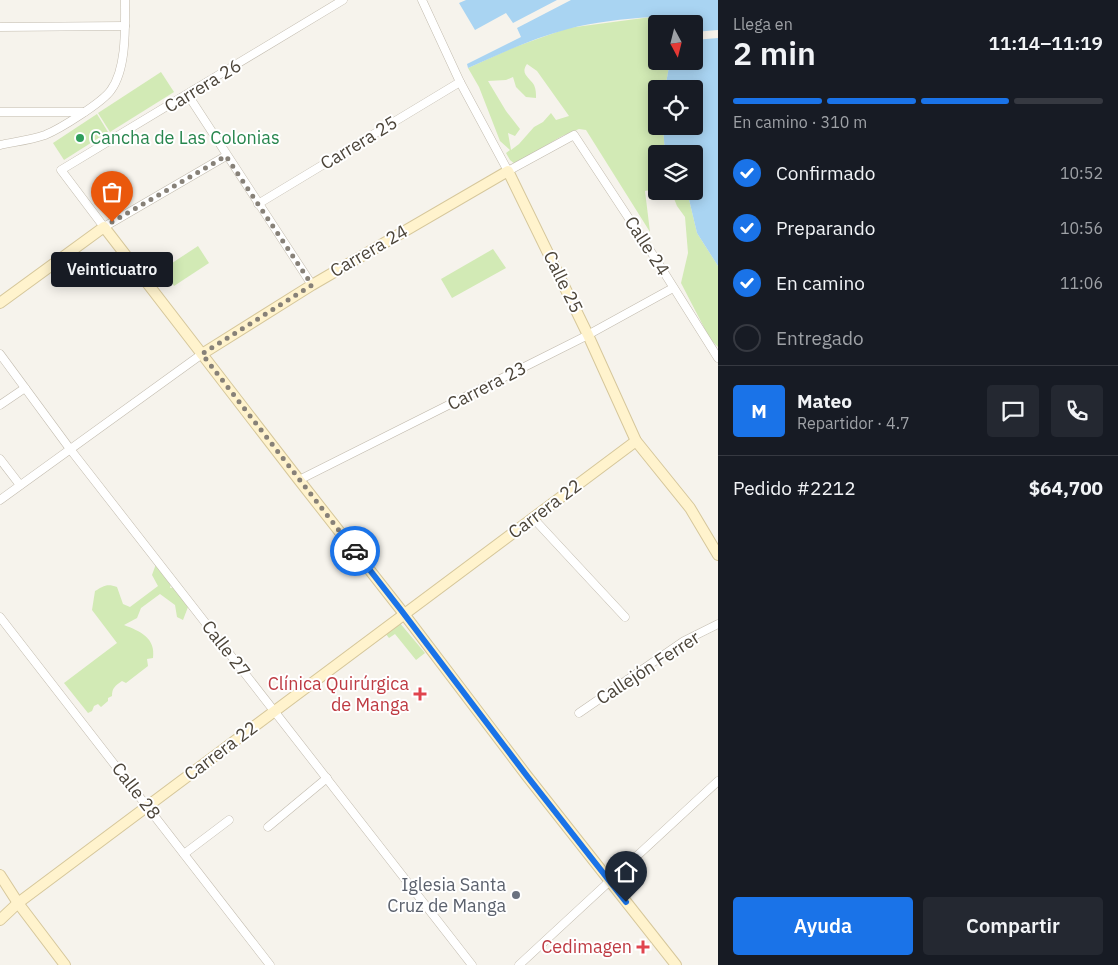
<!DOCTYPE html>
<html lang="es">
<meta charset="utf-8">
<style>
body{margin:0;font-family:"IBM Plex Sans",sans-serif;background:#242831;color:#f1f3f6;height:100vh;display:flex;flex-direction:column;font-size:19px;white-space:nowrap}
*{box-sizing:border-box;margin:0}
p{font-size:16px;color:#9ea1a6}
.icon{flex:none;width:28px;height:28px;fill:none;stroke:currentColor;stroke-width:2;stroke-linecap:round;stroke-linejoin:round}
.map{position:relative;flex:1;overflow:hidden}
.sheet{display:flex;flex-direction:column;background:#171b24;width:400px}
.sheet>*{flex:none}
.needle{width:32px;rotate:173deg}
.fabs{position:absolute;left:648px;top:15px;display:grid;gap:10px}
.fabs a{display:grid;place-items:center;width:55px;height:55px;border-radius:5px;background:#171b24;box-shadow:0 2px 12px #0003;font-size:25px}
.pin{position:absolute;display:grid;place-items:center;width:42px;height:42px;color:#fff;margin:-51px -21px;border-radius:50% 50% 50% 0;rotate:-45deg;box-shadow:0 0 5px #0007}
.pin .icon{rotate:45deg}
.courier{position:absolute;display:grid;place-items:center;width:50px;height:50px;margin:-25px;border:4px solid #1a73e8;border-radius:50%;background:#fff;color:#222;box-shadow:0 1px 6px #0007}
.bubble{position:absolute;height:35px;border-radius:5px;background:#171b24;box-shadow:0 2px 12px #0003;font-size:16px;font-weight:600;line-height:35px;text-align:center}
.overview em{font-style:normal;font-weight:600}
.overview div{display:flex;flex-direction:column-reverse}
.overview{display:flex;align-items:center;justify-content:space-between;height:85px;padding:0 15px}
h1{font-size:32px;font-weight:600;line-height:38px}
.bar{display:grid;grid-template-columns:repeat(4,1fr);gap:8px 5px;align-content:center;height:60px;padding:0 15px}
.bar i{height:6px;border-radius:4px;background:#363941}
.bar .current{background:#1a73e8}
.bar p{grid-column:span 4}
.line{display:flex;align-items:center;gap:12px;padding:0 15px;border-top:1px solid #363941}
.line div{flex:1}
.round{display:grid;place-items:center;flex:none;width:52px;height:52px;border-radius:5px;background:#242831}
ol{padding:0 15px;list-style:none}
li{display:flex;align-items:center;gap:15px;height:55px}
li p{margin-inline-start:auto}
li .icon{padding:5px;border-radius:50%;background:#1a73e8;color:#fff;stroke-width:4}
li:last-child{color:#9ea1a6}
li i{width:28px;height:28px;border:2px solid #363941;border-radius:50%}
.cta{display:flex;gap:10px;margin-top:auto;padding:10px 15px}
.cta a{flex:1;height:58px;border-radius:5px;background:#1a73e8;color:#fff;font-size:20px;font-weight:600;line-height:58px;text-align:center}
.cta a+a{background:#242831;color:#f1f3f6}
main{display:flex;flex:1;min-height:0}
.map>svg:first-child{display:block}
</style>
<main>
<div class="map">
<svg width="718" height="965" viewBox="0 0 718 965">
<rect width="100%" height="100%" fill="#f6f3ec"/>
<g fill="#d2eab5" fill-rule="evenodd">
<path d="M 651,17 L 659,24 L 656,24 L 656,61 L 670,61 L 665,89 L 656,89 L 656,126 L 663,126 L 665,154 L 656,154 L 656,189 L 645,191 L 650,232 L 586,130 L 579,129 L 562,136 L 515,164 L 510,160 L 506,153 L 510,150 L 500,141 L 479,87 L 468,68 L 512,48 L 568,28 ZM 527,64 L 537,71 L 569,116 L 556,120 L 551,113 L 543,122 L 534,127 L 519,144 L 511,150 L 508,133 L 515,136 L 520,129 L 506,111 L 488,81 L 506,80 L 513,77 L 516,87 L 526,97 L 536,98 C 536,94 536,89 534,85 C 529,77 520,74 527,64 Z"/>
<path d="M 161,72 L 174,92 L 110,132 L 98,113 Z"/>
<path d="M 97,114 L 108,132 L 64,160 L 53,143 Z"/>
<path d="M 671,191 L 687,191 L 697,233 L 718,266 L 718,347 L 710,339 L 681,283 L 688,253 L 685,217 L 677,206 Z"/>
<path d="M 198,246 L 209,263 L 174,286 L 163,269 Z"/>
<path d="M 493,249 L 506,268 L 452,298 L 441,279 Z"/>
<path d="M 156,564 L 172,580 L 170,588 L 178,587 L 188,607 L 183,620 L 177,617 L 175,605 L 160,594 L 141,608 L 137,618 L 124,625 C 140,631 156,638 153,658 L 147,659 L 148,666 L 126,683 L 122,681 C 115,686 112,688 112,696 L 108,698 L 108,701 L 101,707 L 98,704 L 94,706 L 92,711 L 88,713 L 64,683 L 117,643 L 92,610 L 95,591 C 103,586 107,583 117,587 L 123,604 L 130,607 L 158,586 L 152,575 Z"/>
<path d="M 399,622 L 425,653 L 416,660 L 395,634 L 389,638 L 385,633 Z"/>
</g>
<g fill="#a9d4f2">
<path d="M 466,0 L 557,0 L 513,23 L 506,13 L 475,30 L 459,3 Z"/>
<path d="M 571,0 L 718,0 L 718,30 L 694,32 L 694,24 L 659,24 L 651,17 C 624,19 593,22 568,29 C 533,38 500,54 468,68 L 467,64 L 521,37 L 517,28 Z"/>
<path d="M 718,38 L 718,266 L 697,233 L 687,191 L 694,191 L 694,154 L 665,154 L 663,126 L 694,126 L 694,89 L 665,89 L 670,61 L 694,61 L 694,40 Z"/>
</g>
<g fill="none" stroke-linecap="round" stroke-linejoin="round">
<g stroke="#c2bbae" stroke-width="9">
<g id="street">
<path d="M 422,0 L 460,82 L 508,171 L 574,135 L 655,258 L 718,358"/>
<path d="M 0,27 L 125,26"/>
<path d="M 188,95 L 312,285"/>
<path d="M 0,112 L 84,112"/>
<path d="M 0,145 C 14,142 31,140 45,135 C 60,129 103,102 111,90 C 127,68 125,26 125,0"/>
<path d="M 226,156 L 104,227 L 61,170 L 343,0"/>
<path d="M 258,204 L 460,82"/>
<path d="M 0,354 L 70,449 L 472,965"/>
<path d="M 0,405 L 25,388"/>
<path d="M 0,459 L 20,485"/>
<path d="M 299,480 L 584,337 L 673,288"/>
<path d="M 0,500 L 202,354"/>
<path d="M 533,518 L 625,617"/>
<path d="M 0,617 L 270,965"/>
<path d="M 579,713 L 684,641 L 718,624"/>
<path d="M 268,827 L 327,778"/>
<path d="M 184,854 L 229,820"/>
<path d="M 519,965 L 718,781"/>
</g>
</g>
<g stroke="#d6c79b" stroke-width="12">
<g id="secondary">
<path d="M 0,303 L 104,227 L 299,480 L 401,610 L 527,776 L 676,965"/>
<path d="M 202,354 L 312,285 L 508,171 L 588,335 L 636,441 L 690,508 L 718,555"/>
<path d="M 0,875 L 18,903 L 65,965"/>
<path d="M 0,920 L 18,903 L 636,441"/>
</g>
</g>
<use href="#street" stroke="#fff" stroke-width="8"/>
<use href="#secondary" stroke="#fff3cd" stroke-width="10"/>
</g>
<g fill="none" stroke-linecap="round" stroke-linejoin="round">
<path stroke="#878178" stroke-width="5" stroke-dasharray="0 9" d="M 112,222 L 226,156 L 312,285 L 202,354 L 355,551"/>
<path stroke="#1a73e8" stroke-width="6" d="M 355,551 L 401,610 L 527,776 L 626,902"/>
</g>
<circle fill="#2e9e5b" stroke="#fff" stroke-width="2" cx="80" cy="138" r="5"/>
<g fill="#e0444e" stroke="#fff" stroke-width="2">
<path d="M417.5 686.5h5v5h5v5h-5v5h-5v-5h-5v-5h5z"/>
<path d="M640.5 939.5h5v5h5v5h-5v5h-5v-5h-5v-5h5z"/>
</g>
<circle fill="#6b7280" stroke="#fff" stroke-width="2" cx="516" cy="895" r="5"/>
<g text-anchor="middle" stroke-width="4" stroke-linejoin="round" paint-order="stroke">
<g font-size="18" fill="#4b4439" stroke="#fff">
<text transform="translate(203 86) rotate(-31)" y="6">Carrera 26</text>
<text transform="translate(359 143) rotate(-31)" y="6">Carrera 25</text>
<text transform="translate(647 246) rotate(57)" y="6">Calle 24</text>
<text transform="translate(369 251) rotate(-30)" y="6">Carrera 24</text>
<text transform="translate(563 282) rotate(64)" y="6">Calle 25</text>
<text transform="translate(487 386) rotate(-27)" y="6">Carrera 23</text>
<text transform="translate(545 509) rotate(-37)" y="6">Carrera 22</text>
<text transform="translate(226 649) rotate(52)" y="6">Calle 27</text>
<text transform="translate(648 668) rotate(-33)" y="6">Callejón Ferrer</text>
<text transform="translate(221 751) rotate(-37)" y="6">Carrera 22</text>
<text transform="translate(136 791) rotate(52)" y="6">Calle 28</text>
</g>
<g font-size="18" fill="#27864d" stroke="#fff" text-anchor="start">
<text x="90" y="144">Cancha de Las Colonias</text>
</g>
<g font-size="18" fill="#be3a42" stroke="#fff" text-anchor="end">
<text x="409" y="690">Clínica Quirúrgica<tspan x="409" dy="21">de Manga</tspan></text>
<text x="632" y="953">Cedimagen</text>
</g>
<g font-size="18" fill="#5b616d" stroke="#fff" text-anchor="end">
<text x="506" y="891">Iglesia Santa<tspan x="506" dy="21">Cruz de Manga</tspan></text>
</g>
</g>
</svg>
<div class="fabs">
<a><svg class="needle" viewBox="-14 -14 28 28"><path d="M0-13l5 13h-10z" fill="#e53935"/><path d="M0 13l5-13h-10z" fill="#9ea1a6"/></svg></a>
<a><svg class="icon" aria-label="locate" viewBox="0 0 24 24"><circle cx="12" cy="12" r="6"/><path d="M12 2v4M12 18v4M2 12h4M18 12h4"/></svg></a>
<a><svg class="icon" aria-label="layers" viewBox="0 0 24 24"><path d="M12 4l9 5-9 5-9-5zM3 14l9 5 9-5"/></svg></a>
</div>
<div class="pin" style="left:112px;top:222px;background:#ea580c"><svg class="icon" aria-label="bag" viewBox="0 0 24 24"><path d="M5 8h14l-1 12H6zM9 8a3 3 0 0 1 6 0"/></svg></div>
<div class="pin" style="left:626px;top:902px;background:#1f2937"><svg class="icon" aria-label="home" viewBox="0 0 24 24"><path d="M3 11l9-7 9 7M6 9v11h12V9"/></svg></div>
<div class="courier" style="left:355px;top:551px"><svg class="icon" aria-label="car" viewBox="0 0 24 24"><path d="M5 17H2v-5l4-1 3-4h7l3 4 3 1v5h-3M9 17h6M6 11h13"/><circle cx="7" cy="17" r="2"/><circle cx="17" cy="17" r="2"/></svg></div>
<div class="bubble" style="left:51px;top:252px;width:122px">Veinticuatro</div>
</div>
<section class="sheet">
<div class="overview"><div><h1>2 min</h1><p>Llega en</p></div><em>11:14–11:19</em></div>
<div class="bar"><i class="current"></i><i class="current"></i><i class="current"></i><i></i><p>En camino · 310 m</p></div>
<ol>
<li><svg class="icon" aria-label="check" viewBox="0 0 24 24"><path d="M5 12l5 5 9-10"/></svg>Confirmado<p>10:52</p></li>
<li><svg class="icon" aria-label="check" viewBox="0 0 24 24"><path d="M5 12l5 5 9-10"/></svg>Preparando<p>10:56</p></li>
<li><svg class="icon" aria-label="check" viewBox="0 0 24 24"><path d="M5 12l5 5 9-10"/></svg>En camino<p>11:06</p></li>
<li><i></i>Entregado</li>
</ol>
<div class="line" style="height:90px"><b class="round" style="background:#1a73e8;color:#fff">M</b><div><b>Mateo</b><p>Repartidor · 4.7</p></div><a class="round"><svg class="icon" aria-label="chat" viewBox="0 0 24 24"><path d="M4 5h16v11H9l-5 4z"/></svg></a><a class="round"><svg class="icon" aria-label="phone" viewBox="0 0 24 24"><path d="M5 4h4l2 5-3 2q2 4 5 5l2-3 5 2v4C11 20 4 13 5 4z"/></svg></a></div>
<div class="line" style="height:65px"><div>Pedido #2212</div><b>$64,700</b></div>
<div class="cta"><a>Ayuda</a><a>Compartir</a></div>
</section>
</main>
